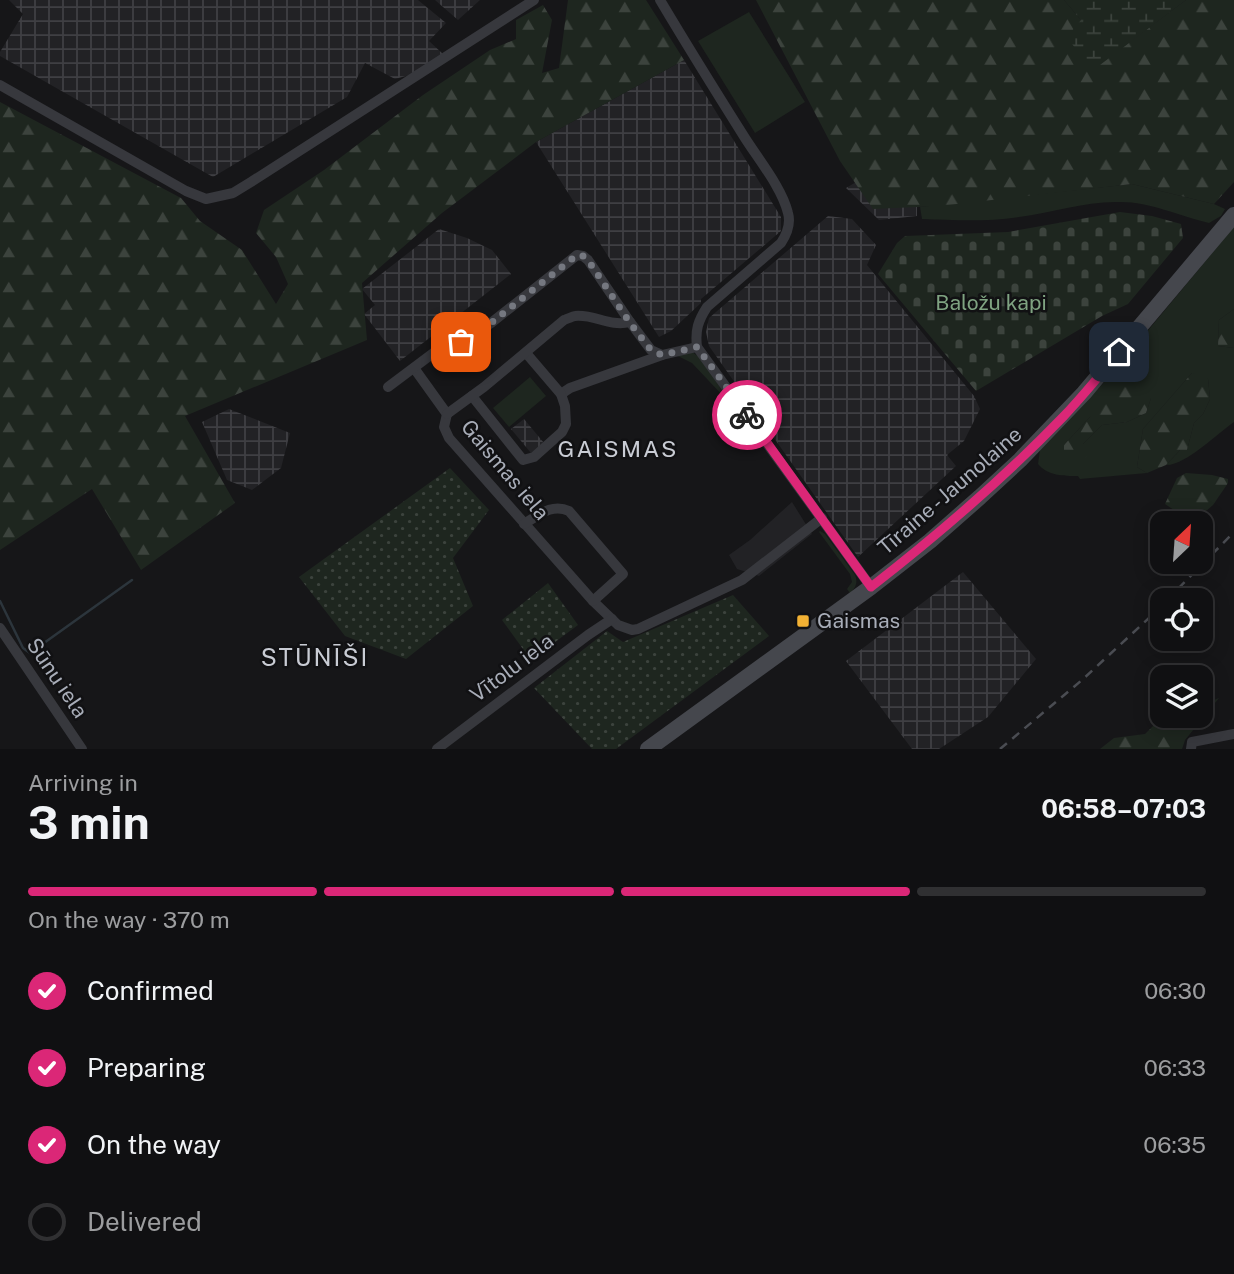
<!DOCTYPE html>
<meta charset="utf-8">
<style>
body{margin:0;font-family:"Public Sans",sans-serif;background:#1e1e20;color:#f1f3f6;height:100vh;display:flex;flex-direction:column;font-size:26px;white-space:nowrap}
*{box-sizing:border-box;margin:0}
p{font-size:23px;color:#9c9d9f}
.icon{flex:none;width:38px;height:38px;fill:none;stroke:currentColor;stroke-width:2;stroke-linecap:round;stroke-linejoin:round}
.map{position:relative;height:749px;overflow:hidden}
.panel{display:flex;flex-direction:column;background:#101012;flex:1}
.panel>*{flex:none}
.needle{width:46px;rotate:25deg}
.tools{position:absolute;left:1150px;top:511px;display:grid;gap:14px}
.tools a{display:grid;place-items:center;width:63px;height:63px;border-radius:14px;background:#101012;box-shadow:0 4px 18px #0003,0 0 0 2px #303032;font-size:35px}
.pin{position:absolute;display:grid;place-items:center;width:60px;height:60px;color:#fff;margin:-30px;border-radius:14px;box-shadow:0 4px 10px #0006}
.courier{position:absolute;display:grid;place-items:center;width:70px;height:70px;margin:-35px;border:5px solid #db2777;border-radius:50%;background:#fff;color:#222;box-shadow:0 2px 9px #0007}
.head em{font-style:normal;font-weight:700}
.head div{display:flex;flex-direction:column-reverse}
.head{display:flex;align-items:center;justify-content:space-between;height:119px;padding:0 28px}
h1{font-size:46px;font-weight:700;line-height:52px}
.bar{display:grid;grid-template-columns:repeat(4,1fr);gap:10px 7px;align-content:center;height:84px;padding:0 28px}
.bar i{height:9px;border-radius:5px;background:#303032}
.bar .on{background:#db2777}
.bar p{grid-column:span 4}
ol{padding:0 28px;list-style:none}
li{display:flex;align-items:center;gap:21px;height:77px}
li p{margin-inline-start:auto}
li .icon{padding:7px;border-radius:50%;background:#db2777;color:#fff;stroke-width:4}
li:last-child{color:#9c9d9f}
li i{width:38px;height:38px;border:4px solid #303032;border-radius:50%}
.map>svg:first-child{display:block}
</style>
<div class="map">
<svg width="1234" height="749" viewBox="0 0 1234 749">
<defs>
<pattern id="industrial-grid" width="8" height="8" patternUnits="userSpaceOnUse" patternTransform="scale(1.75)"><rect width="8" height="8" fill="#222225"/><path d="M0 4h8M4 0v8" fill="none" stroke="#3f3f43"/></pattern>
<pattern id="forest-firs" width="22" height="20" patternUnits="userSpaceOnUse" patternTransform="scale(1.75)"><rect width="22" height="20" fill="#1e261f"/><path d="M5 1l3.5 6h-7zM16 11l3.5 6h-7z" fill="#3c433d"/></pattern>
<pattern id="wetland-marsh" width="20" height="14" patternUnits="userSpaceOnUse" patternTransform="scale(1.75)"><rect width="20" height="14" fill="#1e261f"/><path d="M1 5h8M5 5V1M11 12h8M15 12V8" fill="none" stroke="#3c433d"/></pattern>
<pattern id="cemetery-stones" width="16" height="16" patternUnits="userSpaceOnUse" patternTransform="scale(1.75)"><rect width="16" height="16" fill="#1e261f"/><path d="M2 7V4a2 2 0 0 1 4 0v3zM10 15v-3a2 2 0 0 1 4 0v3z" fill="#3c433d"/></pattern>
<pattern id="garden-dots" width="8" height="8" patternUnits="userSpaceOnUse" patternTransform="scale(1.75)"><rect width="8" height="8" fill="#1e261f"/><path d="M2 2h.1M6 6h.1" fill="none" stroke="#3c433d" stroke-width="1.8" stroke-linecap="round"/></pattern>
</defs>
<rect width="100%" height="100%" fill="#161618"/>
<path fill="#222225" d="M 792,502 L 812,534 L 759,576 L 737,569 L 729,555 L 750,540 Z"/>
<g fill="url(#industrial-grid)">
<path d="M 9,0 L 418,0 L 446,23 L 429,41 L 443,54 L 413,74 L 395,79 L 365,63 L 347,97 L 213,177 L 0,56 L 0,52 L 23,14 Z"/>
<path d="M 435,0 L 480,0 L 458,20 Z"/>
<path d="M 684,60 L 781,217 L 781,231 L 701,299 L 701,303 L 671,331 L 659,337 L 536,142 Z"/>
<path d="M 863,178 L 917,201 L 917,216 L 879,220 L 846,188 Z"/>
<path d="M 828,216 L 852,219 L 876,245 L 867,265 L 974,396 L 980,409 L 964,441 L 947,455 L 956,466 L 858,557 L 709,346 L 706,332 L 709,318 Z"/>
<path d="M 439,229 L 467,238 L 492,250 L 511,274 L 400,361 L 364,314 L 375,305 L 362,289 Z"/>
<path d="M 229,409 L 290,433 L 281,468 L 252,490 L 227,480 L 202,422 Z"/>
<path d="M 524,419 L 544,443 L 531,453 L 511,429 Z"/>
<path d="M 963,572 L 1036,659 L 988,717 L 939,749 L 912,749 L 846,661 Z"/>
</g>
<g fill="#1e261f" fill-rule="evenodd">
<path d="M 749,12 L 805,102 L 755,133 L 698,41 Z"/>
<path d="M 1132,184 L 1214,204 L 1225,209 L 1221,216 L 1209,223 C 1179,216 1151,202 1120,202 C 1086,201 1052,213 1019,217 C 986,222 954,220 922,219 L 920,207 Z"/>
<path d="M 1234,227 L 1234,309 L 1219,320 L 1218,346 L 1234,348 L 1234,422 C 1218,433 1185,466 1166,465 L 1180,450 L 1187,450 L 1194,423 L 1203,414 L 1210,399 L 1208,379 L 1192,373 L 1143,429 L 1137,467 L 1147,473 L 1080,479 L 1078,476 C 1063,476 1048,476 1038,464 L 1040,450 L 1111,375 ZM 1151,398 L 1146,413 L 1127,422 L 1102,425 L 1083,444 L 1064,445 L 1090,417 Z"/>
<path d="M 691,351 L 699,357 L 742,419 L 741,420 L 725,398 L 692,363 L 676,355 Z"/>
<path d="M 530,377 L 546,396 L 509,427 L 493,408 Z"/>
<path d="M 820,531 L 825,534 L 855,575 C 858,582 856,588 850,593 L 847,589 L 852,582 L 850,574 L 819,532 Z"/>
</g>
<g fill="url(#forest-firs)">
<path d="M 568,0 L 646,0 L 684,60 L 536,142 L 442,213 L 362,283 L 367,340 L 185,416 L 235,503 L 141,570 L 92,489 L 0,550 L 0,102 L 181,198 L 200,221 L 242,250 L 276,304 L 288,284 L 276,257 L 256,233 L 264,210 L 324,170 L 423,95 L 490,50 L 516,39 L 516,20 L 543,5 L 552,20 L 542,73 L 559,68 Z"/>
<path d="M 756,0 L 1064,0 L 1081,20 L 1092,70 L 1186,0 L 1234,0 L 1234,182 L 1214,204 L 1132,184 L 939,206 L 873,209 L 840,161 Z"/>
<path d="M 1234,309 L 1234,348 L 1218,346 L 1219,320 Z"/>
<path d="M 1192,373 L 1205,374 L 1208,379 L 1210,399 L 1203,414 L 1194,423 L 1187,450 L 1180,450 L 1166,465 L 1147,473 L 1137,467 L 1143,429 Z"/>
<path d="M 1118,382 L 1149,388 L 1156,393 L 1151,398 L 1146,413 L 1127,422 L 1102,425 L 1083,444 L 1090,452 L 1079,466 L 1064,460 L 1064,445 L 1090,417 Z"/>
<path d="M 1186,473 L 1212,475 L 1228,479 L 1228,483 L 1213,505 L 1199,517 L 1180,514 L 1165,504 L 1177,478 Z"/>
<path d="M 1219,698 L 1185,740 L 1182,749 L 1100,749 L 1114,738 L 1145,734 L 1158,721 L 1172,716 L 1200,716 L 1201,705 Z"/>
</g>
<path fill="url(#wetland-marsh)" d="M 1064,0 L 1186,0 L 1092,71 L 1067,37 L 1081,20 Z"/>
<path fill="url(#cemetery-stones)" d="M 1120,212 L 1152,216 L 1181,224 L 1183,238 L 1128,304 L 1102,316 L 976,391 L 878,274 L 897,243 L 905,236 L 1008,232 Z"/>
<g fill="url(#garden-dots)">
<path d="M 450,468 L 489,510 L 453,558 L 473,606 L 406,659 L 345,636 L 299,577 Z"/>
<path d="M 548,583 L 578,625 L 531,660 L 502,620 Z"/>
<path d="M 733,595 L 769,636 L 616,749 L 592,749 L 534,688 L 607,631 L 623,642 Z"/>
</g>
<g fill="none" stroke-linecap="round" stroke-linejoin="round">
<path stroke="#2c353c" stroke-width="2.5" d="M 0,601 L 23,648 L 30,653 L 132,580"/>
<g stroke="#37383d" stroke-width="10">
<path d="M 660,0 C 688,47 716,92 745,138 C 759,160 782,188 788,213 C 791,224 787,234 781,243 L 707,307 C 698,321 695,330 697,347 L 871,587"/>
<path d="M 0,85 L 186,191 L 206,199 L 233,193 L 251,182 L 534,0"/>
<path d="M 414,368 L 447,414"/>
<path d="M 388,387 L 436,351 L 462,342 L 491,323 L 577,255 L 583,256 L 588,260 L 630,322 L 651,350 L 662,355"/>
<path d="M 561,394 L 570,388 L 662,355 L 697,347"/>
<path d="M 472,396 L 523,460 L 534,457 L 562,432 L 566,424 L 565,406 L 561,394 L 526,353"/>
<path d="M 447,414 L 444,427 L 449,438 L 593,601 L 618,625 L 632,630 L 638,629 L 742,580 L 822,518"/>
<path d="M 447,414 L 484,387 L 564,320 C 565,320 573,316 575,316 C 595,314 609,327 630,322"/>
<path d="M 524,524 C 539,515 552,503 569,511 L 623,574 L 593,601"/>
<path d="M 0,628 L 82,749"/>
<path d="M 437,749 L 588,635 L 612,619"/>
<path d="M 1191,749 L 1192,742 L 1234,734"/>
</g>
<path stroke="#45474d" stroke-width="16" d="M 648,749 L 871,587 L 930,541 L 980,497 L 1020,460 L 1084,393 L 1234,215"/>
<g stroke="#4a4c52" stroke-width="2.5" stroke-dasharray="9 7" stroke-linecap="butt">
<path d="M 1167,600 L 1234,532"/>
<path d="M 1000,749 L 1082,680 L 1162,606"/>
</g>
</g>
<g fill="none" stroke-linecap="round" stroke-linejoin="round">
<path stroke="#757880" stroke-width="7" stroke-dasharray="0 12.6" d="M 461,342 L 491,323 L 577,255 L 583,256 L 588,260 L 630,323 L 651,350 L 662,355 L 697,347 L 747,415"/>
<path stroke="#db2777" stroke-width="9" d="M 747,415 L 871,587 C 939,534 1003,479 1063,417 C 1083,396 1101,374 1119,352"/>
</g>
<rect fill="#f2b134" stroke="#111113" stroke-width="2.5" x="796" y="614" width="14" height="14" rx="3.5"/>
<g text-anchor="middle" stroke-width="5" stroke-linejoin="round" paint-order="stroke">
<g font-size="21" fill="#7fa381" stroke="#111113">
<text x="991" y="310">Baložu kapi</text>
</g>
<g font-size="21" fill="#a8adb8" stroke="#111113">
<text transform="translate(505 470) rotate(50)" y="7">Gaismas iela</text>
<text transform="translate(950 491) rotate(-41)" y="7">Tīraine - Jaunolaine</text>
<text transform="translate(512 668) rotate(-37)" y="7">Vītolu iela</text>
<text transform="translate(57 678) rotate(56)" y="7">Sūnu iela</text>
</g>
<g font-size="21" fill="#a8adb8" stroke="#111113" text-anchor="start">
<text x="817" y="628">Gaismas</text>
</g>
<g font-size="23" letter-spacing="2" fill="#c9ccd4" stroke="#111113">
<text x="618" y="457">GAISMAS</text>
</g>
<g font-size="24" letter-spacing="2" fill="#c9ccd4" stroke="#111113">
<text x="315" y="666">STŪNĪŠI</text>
</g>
</g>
</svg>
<div class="tools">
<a><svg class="needle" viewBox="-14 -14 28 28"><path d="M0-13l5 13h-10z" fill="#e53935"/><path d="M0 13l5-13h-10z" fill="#9c9d9f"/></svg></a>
<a><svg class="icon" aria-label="locate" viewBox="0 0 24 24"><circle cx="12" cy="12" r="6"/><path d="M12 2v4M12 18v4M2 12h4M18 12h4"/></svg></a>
<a><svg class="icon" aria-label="layers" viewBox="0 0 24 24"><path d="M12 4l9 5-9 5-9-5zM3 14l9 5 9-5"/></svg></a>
</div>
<div class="pin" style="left:461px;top:342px;background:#ea580c"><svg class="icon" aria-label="bag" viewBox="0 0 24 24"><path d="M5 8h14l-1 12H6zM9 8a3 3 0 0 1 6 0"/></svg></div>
<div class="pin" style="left:1119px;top:352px;background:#1f2937"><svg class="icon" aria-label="home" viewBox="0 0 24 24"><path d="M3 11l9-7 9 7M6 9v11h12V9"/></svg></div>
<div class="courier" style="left:747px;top:415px"><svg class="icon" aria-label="bike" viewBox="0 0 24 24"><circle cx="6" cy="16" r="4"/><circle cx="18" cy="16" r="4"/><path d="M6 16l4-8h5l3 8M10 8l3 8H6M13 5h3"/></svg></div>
</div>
<section class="panel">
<div class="head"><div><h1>3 min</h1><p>Arriving in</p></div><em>06:58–07:03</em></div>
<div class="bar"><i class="on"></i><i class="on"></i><i class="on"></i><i></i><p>On the way · 370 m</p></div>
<ol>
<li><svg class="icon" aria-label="check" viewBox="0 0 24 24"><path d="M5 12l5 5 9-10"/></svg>Confirmed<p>06:30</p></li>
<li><svg class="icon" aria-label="check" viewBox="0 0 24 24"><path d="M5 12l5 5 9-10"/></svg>Preparing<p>06:33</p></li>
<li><svg class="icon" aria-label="check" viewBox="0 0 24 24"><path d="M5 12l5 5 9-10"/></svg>On the way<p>06:35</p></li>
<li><i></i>Delivered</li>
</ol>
</section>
